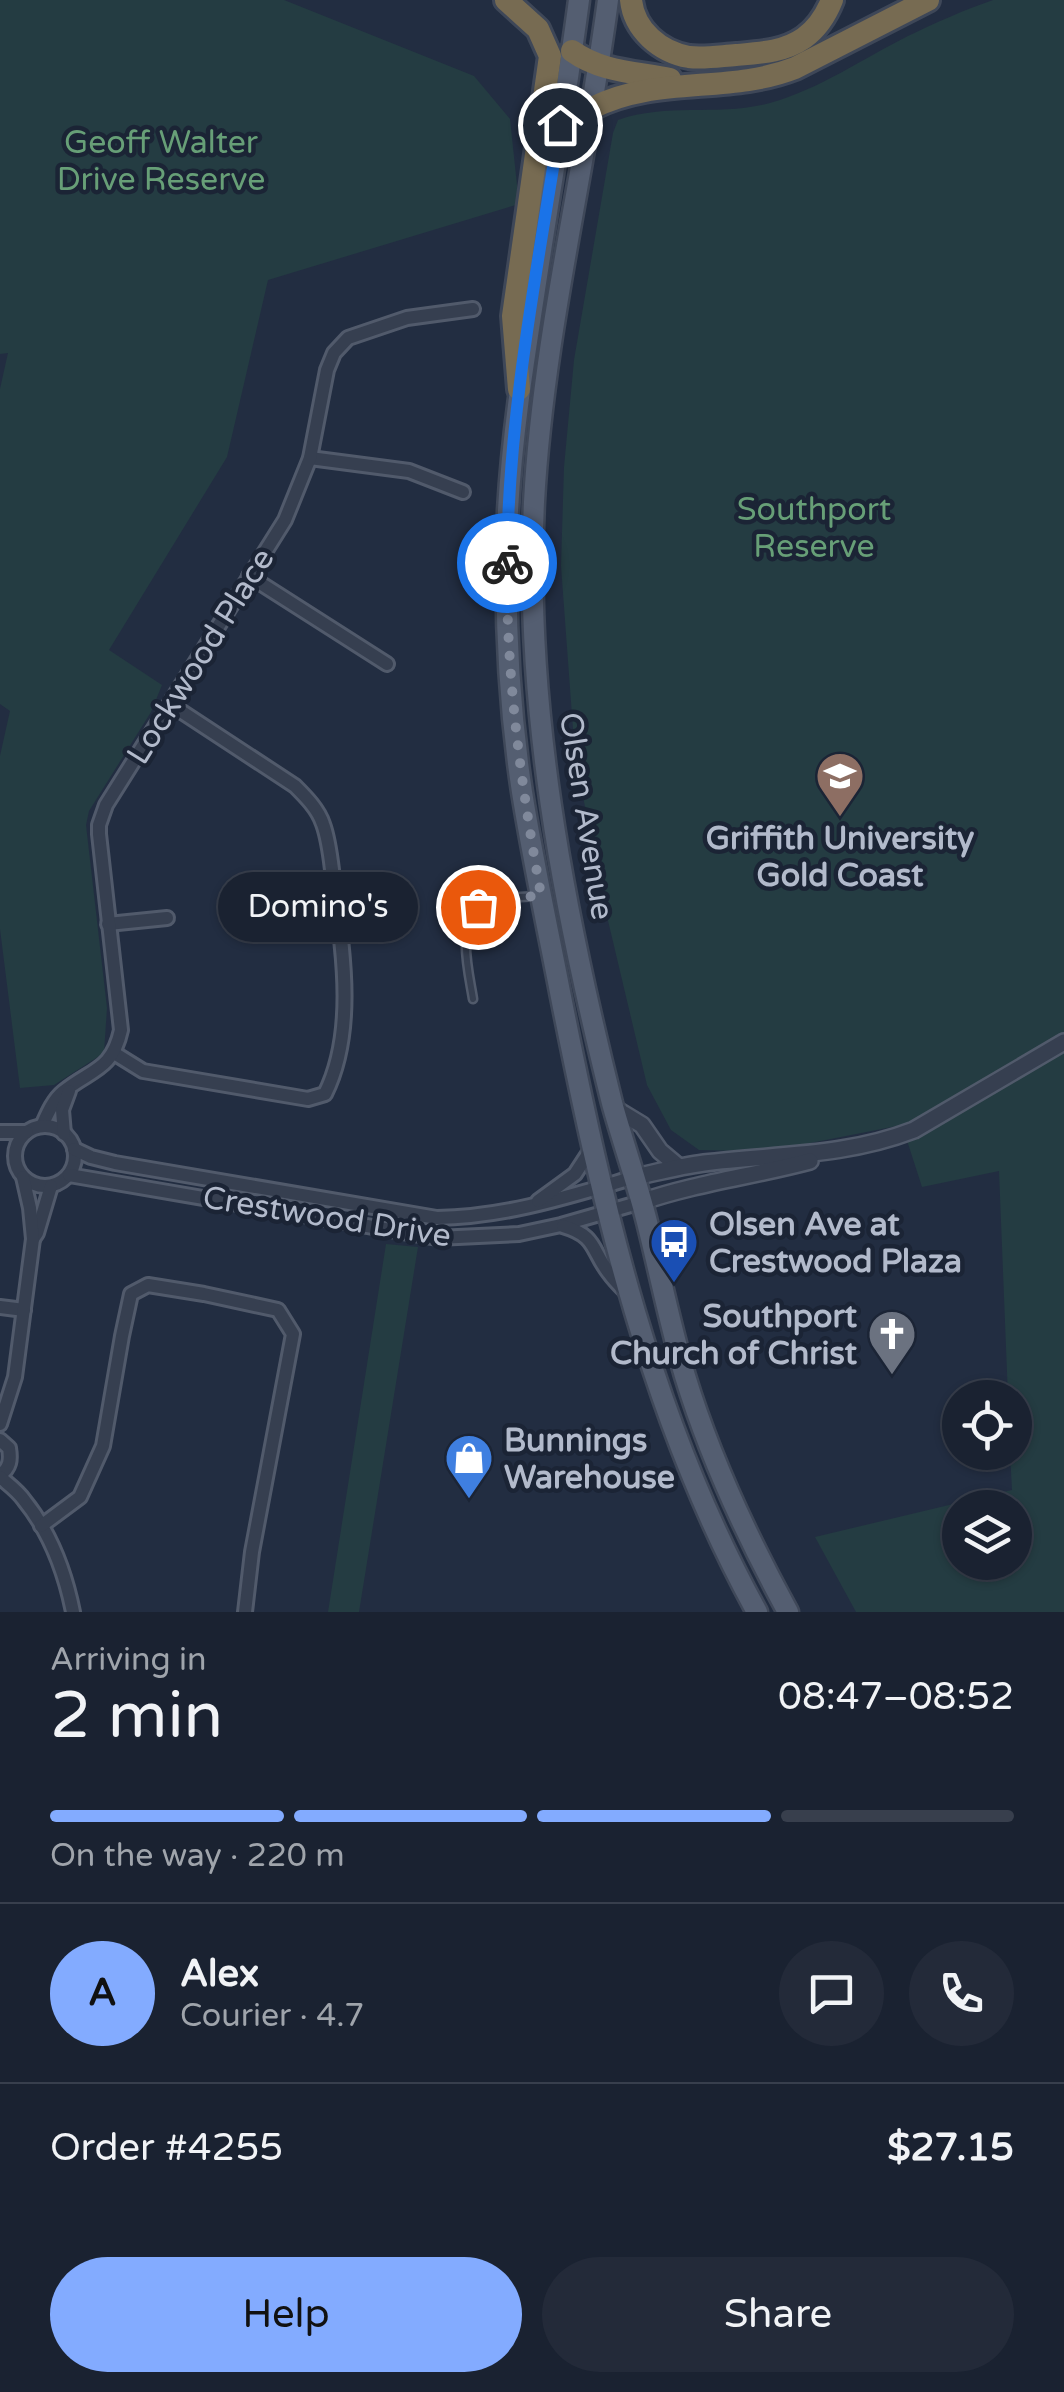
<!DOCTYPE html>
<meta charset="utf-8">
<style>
body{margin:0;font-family:"Varela Round",sans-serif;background:#232a39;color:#f1f3f6;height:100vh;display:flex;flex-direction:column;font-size:38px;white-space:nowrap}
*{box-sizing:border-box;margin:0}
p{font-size:32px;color:#9fa4ab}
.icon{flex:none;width:55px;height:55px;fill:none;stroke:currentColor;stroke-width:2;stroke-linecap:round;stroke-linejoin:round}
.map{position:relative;height:1612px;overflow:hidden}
.panel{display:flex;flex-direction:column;background:#1a2231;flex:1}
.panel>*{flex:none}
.buttons{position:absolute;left:942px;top:1380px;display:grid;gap:20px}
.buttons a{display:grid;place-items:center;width:90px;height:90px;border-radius:50%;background:#1a2231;box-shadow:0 2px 8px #0004,0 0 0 2px #383f4d;font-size:50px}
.pin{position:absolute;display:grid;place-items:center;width:85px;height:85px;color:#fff;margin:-42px;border:5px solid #fff;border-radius:50%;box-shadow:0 2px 10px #0007}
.courier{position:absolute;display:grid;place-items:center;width:100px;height:100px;margin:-50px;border:8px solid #1a73e8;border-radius:50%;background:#fff;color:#222;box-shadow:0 2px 12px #0007}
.bubble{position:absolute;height:70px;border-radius:35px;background:#1a2231;box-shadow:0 2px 8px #0004,0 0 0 2px #383f4d;font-size:32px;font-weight:600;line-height:70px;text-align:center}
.headline em{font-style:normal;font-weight:600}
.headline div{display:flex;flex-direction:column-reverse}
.headline{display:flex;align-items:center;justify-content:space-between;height:170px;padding:0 50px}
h1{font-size:65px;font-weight:600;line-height:75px}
.bar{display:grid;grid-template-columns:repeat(4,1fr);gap:15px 10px;align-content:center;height:120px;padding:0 50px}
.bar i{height:12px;border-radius:8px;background:#383f4d}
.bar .active{background:#83abff}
.bar p{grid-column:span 4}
.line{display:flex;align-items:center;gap:25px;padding:0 50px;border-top:2px solid #383f4d}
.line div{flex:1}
.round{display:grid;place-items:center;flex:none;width:105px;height:105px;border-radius:52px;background:#232a39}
.cta{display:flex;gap:20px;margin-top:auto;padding:20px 50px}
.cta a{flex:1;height:115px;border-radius:60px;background:#83abff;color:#111;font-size:40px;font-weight:600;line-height:115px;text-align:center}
.cta a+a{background:#232a39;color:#f1f3f6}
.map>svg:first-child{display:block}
</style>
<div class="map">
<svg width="1064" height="1612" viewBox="0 0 1064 1612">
<rect width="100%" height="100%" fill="#222d41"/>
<g fill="#243c42" fill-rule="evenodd">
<path d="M 0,0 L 284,0 L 474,76 L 510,119 L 519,204 L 268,280 L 227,457 L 109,650 L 162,685 L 151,712 L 89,811 L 86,825 L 107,1008 L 104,1053 L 54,1085 L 20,1088 L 0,929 L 0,756 L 10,711 L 0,704 L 0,389 L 8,353 L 0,354 Z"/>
<path d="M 993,0 L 1064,0 L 1064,1612 L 856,1612 L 815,1537 L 1012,1490 L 1010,1453 L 1015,1452 L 1015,1398 L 1008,1397 L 999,1171 L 922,1187 L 902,1125 L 795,1146 L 742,1151 L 699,1150 L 671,1130 L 647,1085 L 605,908 L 575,756 L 561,566 L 564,467 L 574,360 L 613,133 L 618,120 C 669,102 718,117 770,103 C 820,89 862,59 908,36 C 935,23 964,10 993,0 ZM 960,1508 L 1015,1508 L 1015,1562 L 960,1562 Z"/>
<path d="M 386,1244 L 418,1247 L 359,1612 L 328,1612 Z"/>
</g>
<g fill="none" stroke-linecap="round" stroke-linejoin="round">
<g stroke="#515a6b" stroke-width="11">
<path id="service" d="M 473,999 C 469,973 456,926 480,906 C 492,896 519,898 535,896"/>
</g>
<g stroke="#515a6b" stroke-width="18">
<g id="minor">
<path d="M 310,458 L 409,471 L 463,492"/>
<path d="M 249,576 L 387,664"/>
<path d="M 108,924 L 167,918"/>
<path d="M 114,1053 L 143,1071 L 308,1099 L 325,1094 C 356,1032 343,951 334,885 C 331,865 330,843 323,824 C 318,809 306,797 295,786 L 170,704"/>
<path d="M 42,1126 C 47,1115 53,1100 63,1092 C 91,1069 112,1071 121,1030 L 99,834 L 99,825 L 106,805 L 285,520 L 310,458 L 327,370 L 334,353 L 348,338 L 407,318 L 473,309"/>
<circle cx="45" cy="1156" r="30"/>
<path d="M 0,1132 L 27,1132"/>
<path d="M 64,1134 L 62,1110 L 69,1091"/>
<path d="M 74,1149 L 91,1157 L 115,1163 L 437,1218 C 506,1217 570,1196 635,1177"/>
<path d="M 69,1175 L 437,1238 L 519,1234 L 561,1225 L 641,1202"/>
<path d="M 538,1201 L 575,1174 L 592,1148"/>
<path d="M 563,1226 C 597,1236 591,1250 609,1273 C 614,1280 620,1286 626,1292"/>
<path d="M 33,1239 L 37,1233 L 51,1186"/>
<path d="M 0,1307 L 24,1310"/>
<path d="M 0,1424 L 15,1377 L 33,1239 L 30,1208 L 23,1177"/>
<path d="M 0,1440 L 9,1448 C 11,1460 10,1468 0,1475"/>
<path d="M 0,1477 C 8,1484 18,1491 24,1500 C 50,1532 65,1572 73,1612"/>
<path d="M 41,1526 L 80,1497 L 103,1446 L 122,1336 L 131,1294 L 148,1285 L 204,1294 L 278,1310 L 293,1334 L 252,1552 L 245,1612"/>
</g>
</g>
<g stroke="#515a6b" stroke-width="20">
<g id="tertiary">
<path d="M 614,1108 L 642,1125 L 660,1151 L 679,1167"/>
<path d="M 635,1177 C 658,1172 681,1166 704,1163 C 777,1154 844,1157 914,1130 L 1064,1042"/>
<path d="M 641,1202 C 696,1183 754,1176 810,1161"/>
</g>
</g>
<g stroke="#3f4859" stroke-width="25">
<g id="primary">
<path d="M 579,0 C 566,99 549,197 534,296 C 523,367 512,438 508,510 C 504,604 508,699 522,792 C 533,861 548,929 561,997 C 603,1209 651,1420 757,1612"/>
<path d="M 608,0 C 586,167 543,334 534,502 C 524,705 563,907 612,1103 C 623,1143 637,1182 647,1222 C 660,1274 670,1325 685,1376 C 710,1458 747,1537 788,1612"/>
</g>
</g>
<g stroke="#3e4758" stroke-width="28">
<g id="motorway">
<path d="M 506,0 L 538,29 L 550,56 L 513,316 L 519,389"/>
<path d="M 631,0 C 634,30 660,52 689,57 C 704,59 721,56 736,55 C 760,53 784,52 804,38 C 818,28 826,15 832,0"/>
<path d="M 572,51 C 601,72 636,72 670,79"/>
<path d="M 592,108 C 656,75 729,94 795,68 L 928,0"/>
</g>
</g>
<use href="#service" stroke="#363f50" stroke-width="6"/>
<use href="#minor" stroke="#363f50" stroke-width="12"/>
<use href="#tertiary" stroke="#363f50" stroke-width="15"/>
<use href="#primary" stroke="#545e71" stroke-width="20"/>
<use href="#motorway" stroke="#776b52" stroke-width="22"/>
</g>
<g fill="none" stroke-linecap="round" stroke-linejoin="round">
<path stroke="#80899b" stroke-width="10" stroke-dasharray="0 18" d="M 478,907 L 490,902 L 541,895 C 521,784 506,677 507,563"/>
<path stroke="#1a73e8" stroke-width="12" d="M 507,563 C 508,416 537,270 560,125"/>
</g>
<defs>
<g id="university-pin" transform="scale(2.5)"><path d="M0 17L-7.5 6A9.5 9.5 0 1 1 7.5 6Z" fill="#8d6e63" stroke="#1b2435"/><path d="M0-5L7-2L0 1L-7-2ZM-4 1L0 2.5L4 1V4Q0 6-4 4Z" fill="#fff"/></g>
<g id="bus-pin" transform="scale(2.5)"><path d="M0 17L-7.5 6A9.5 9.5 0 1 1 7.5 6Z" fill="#1a4fb4" stroke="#1b2435"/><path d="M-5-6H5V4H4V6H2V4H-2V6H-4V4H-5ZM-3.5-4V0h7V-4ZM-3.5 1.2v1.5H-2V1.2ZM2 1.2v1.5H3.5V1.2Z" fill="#fff"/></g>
<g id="church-pin" transform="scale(2.5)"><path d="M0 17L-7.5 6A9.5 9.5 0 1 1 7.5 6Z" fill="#6b7280" stroke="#1b2435"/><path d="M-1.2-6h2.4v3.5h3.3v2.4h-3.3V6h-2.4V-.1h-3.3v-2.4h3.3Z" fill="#fff"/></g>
<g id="shop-pin" transform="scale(2.5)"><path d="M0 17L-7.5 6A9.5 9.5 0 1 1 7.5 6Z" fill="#3f7fe0" stroke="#1b2435"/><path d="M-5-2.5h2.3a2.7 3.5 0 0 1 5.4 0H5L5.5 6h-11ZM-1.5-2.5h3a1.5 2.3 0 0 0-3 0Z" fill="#fff"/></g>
</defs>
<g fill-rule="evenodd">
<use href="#university-pin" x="840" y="776"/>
<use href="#bus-pin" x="674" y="1242"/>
<use href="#church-pin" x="892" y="1334"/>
<use href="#shop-pin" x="469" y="1458"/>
</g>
<g text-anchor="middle" stroke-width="9" stroke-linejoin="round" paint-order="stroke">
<g font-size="32" fill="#679f77" stroke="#1b2435">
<text x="161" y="153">Geoff Walter<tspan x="161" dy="37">Drive Reserve</tspan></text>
<text x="814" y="520">Southport<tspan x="814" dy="37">Reserve</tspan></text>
</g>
<g font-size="32" fill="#b2bacb" stroke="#1b2435">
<text transform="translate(200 656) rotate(-58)" y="11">Lockwood Place</text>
<text transform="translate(587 816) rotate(81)" y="11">Olsen Avenue</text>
<text transform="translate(327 1216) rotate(9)" y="11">Crestwood Drive</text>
</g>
<g font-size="32" font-weight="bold" fill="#b2bacb" stroke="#1b2435" text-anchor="start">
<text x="840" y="849" text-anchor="middle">Griffith University<tspan x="840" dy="37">Gold Coast</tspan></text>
<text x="709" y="1235">Olsen Ave at<tspan x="709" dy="37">Crestwood Plaza</tspan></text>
<text x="857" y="1327" text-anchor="end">Southport<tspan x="857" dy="37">Church of Christ</tspan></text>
<text x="504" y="1451">Bunnings<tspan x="504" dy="37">Warehouse</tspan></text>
</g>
</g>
</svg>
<div class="buttons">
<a><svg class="icon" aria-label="locate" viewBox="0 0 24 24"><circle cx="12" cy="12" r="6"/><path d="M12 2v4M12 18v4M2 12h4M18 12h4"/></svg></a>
<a><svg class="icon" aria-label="layers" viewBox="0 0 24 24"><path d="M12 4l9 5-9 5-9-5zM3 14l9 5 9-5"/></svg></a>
</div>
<div class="pin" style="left:478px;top:907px;background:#ea580c"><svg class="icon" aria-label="bag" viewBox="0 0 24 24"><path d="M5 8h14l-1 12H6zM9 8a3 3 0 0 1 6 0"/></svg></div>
<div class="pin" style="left:560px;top:125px;background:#1f2937"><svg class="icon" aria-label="home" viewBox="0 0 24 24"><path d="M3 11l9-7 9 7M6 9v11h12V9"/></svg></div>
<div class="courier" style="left:507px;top:563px"><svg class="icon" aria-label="bike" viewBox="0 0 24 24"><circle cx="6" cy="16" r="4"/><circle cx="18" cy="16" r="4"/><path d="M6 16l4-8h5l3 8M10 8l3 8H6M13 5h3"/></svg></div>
<div class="bubble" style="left:218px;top:872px;width:200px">Domino's</div>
</div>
<section class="panel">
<div class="headline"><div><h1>2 min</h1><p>Arriving in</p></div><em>08:47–08:52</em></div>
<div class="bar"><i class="active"></i><i class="active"></i><i class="active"></i><i></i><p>On the way · 220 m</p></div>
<div class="line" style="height:180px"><b class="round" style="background:#83abff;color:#111">A</b><div><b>Alex</b><p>Courier · 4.7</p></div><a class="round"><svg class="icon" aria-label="chat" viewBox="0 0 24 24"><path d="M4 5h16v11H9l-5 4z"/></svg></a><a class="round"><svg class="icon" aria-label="phone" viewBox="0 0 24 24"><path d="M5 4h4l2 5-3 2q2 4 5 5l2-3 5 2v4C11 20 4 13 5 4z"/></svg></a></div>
<div class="line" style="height:130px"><div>Order #4255</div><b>$27.15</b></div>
<div class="cta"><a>Help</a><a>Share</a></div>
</section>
